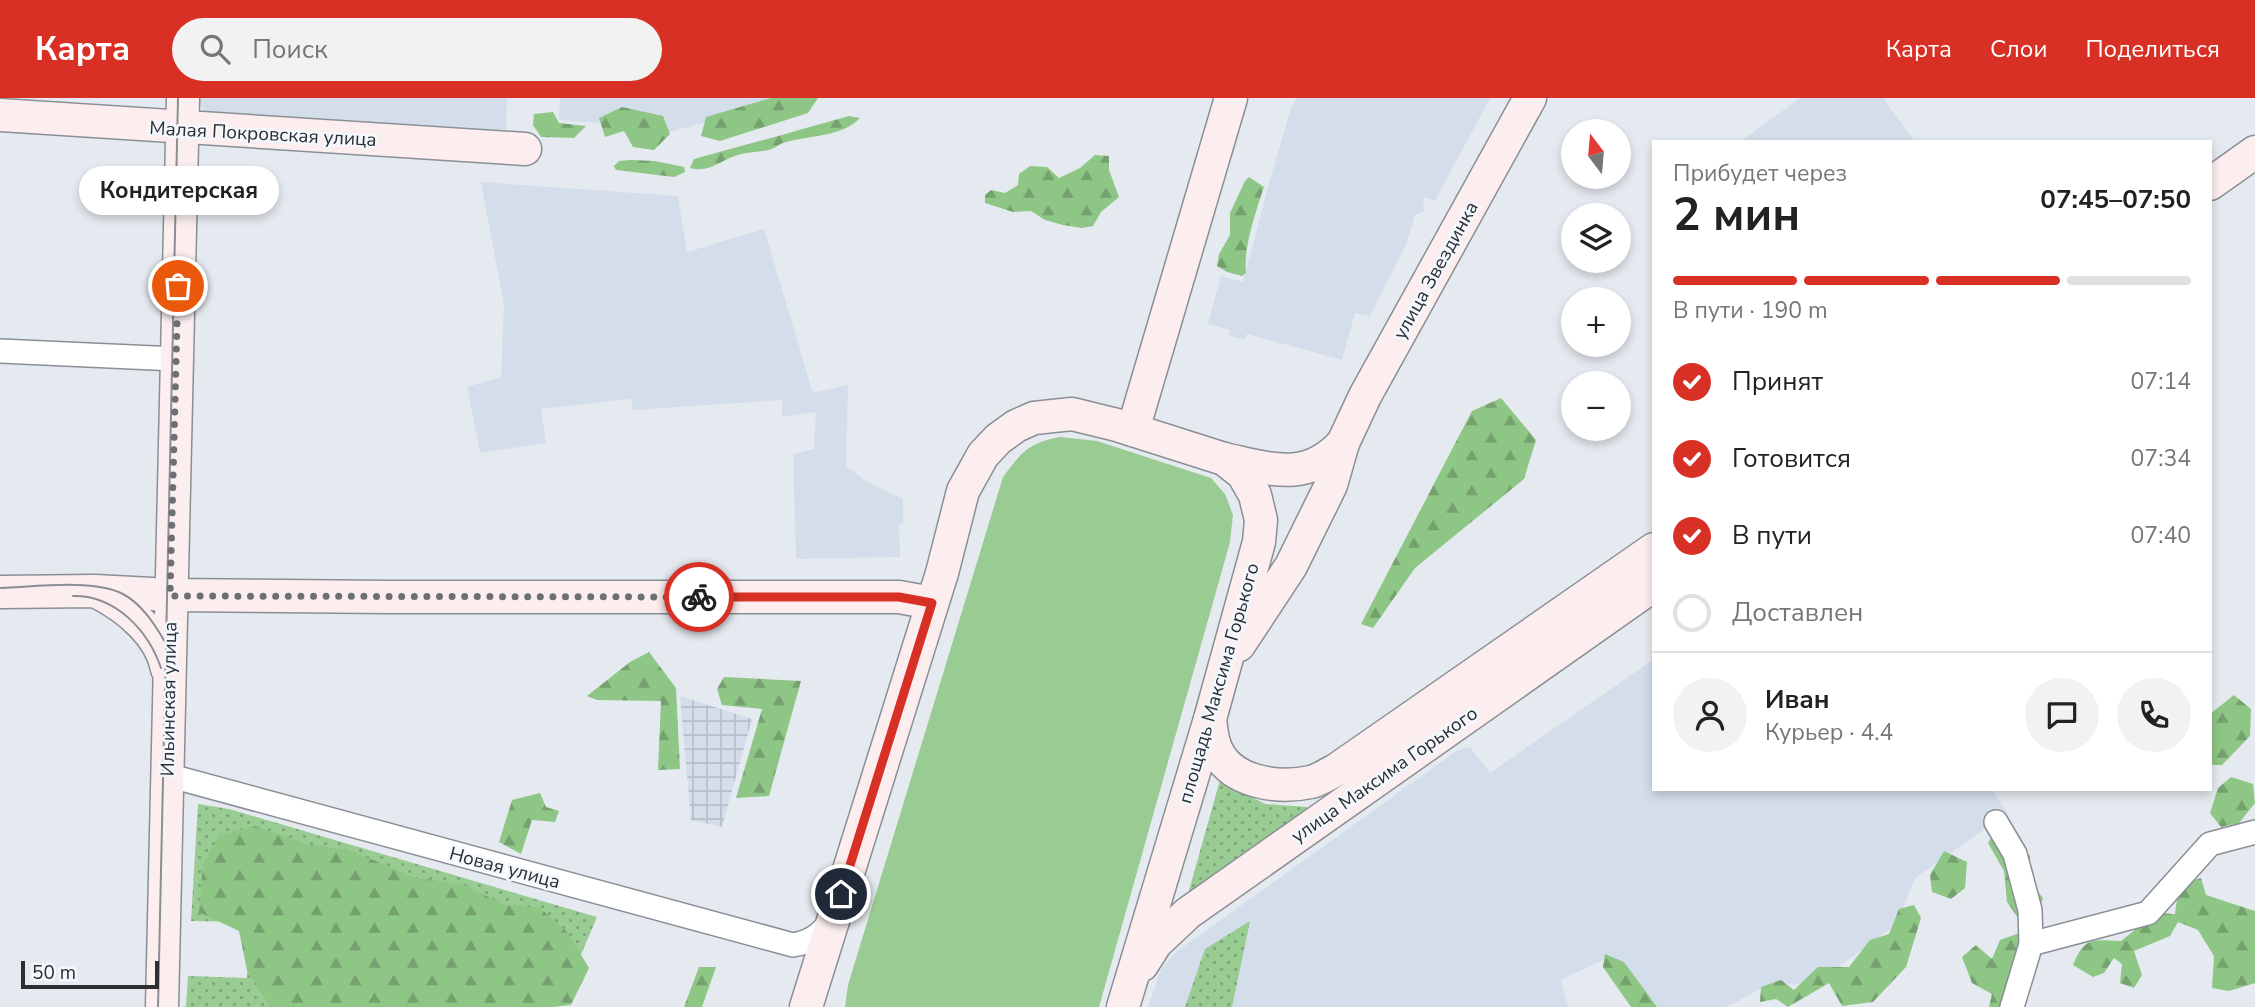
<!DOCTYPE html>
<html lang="ru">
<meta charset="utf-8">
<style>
body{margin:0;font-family:"Nunito Sans",sans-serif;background:#f2f2f2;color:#222;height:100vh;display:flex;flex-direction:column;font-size:26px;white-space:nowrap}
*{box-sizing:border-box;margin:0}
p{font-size:23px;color:#767676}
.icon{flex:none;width:38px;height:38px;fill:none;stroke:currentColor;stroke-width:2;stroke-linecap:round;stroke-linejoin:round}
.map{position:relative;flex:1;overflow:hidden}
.drawer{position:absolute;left:1652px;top:42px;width:560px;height:651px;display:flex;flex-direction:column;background:#fff;border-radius:0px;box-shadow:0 4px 10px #0003}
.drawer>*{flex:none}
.needle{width:46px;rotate:344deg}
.fabs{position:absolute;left:1561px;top:21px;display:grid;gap:14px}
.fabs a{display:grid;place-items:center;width:70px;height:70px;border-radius:50%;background:#fff;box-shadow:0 4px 10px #0003;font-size:35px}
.scale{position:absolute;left:21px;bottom:18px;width:138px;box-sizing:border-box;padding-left:7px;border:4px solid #2c2e30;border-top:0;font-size:19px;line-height:24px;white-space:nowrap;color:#2c2e30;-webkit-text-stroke:5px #f2f8fe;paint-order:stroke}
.pin{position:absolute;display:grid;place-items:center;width:60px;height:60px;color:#fff;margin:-30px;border:4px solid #fff;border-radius:50%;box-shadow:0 2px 7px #0007}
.courier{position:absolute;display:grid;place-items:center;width:70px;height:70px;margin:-35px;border:5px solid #d93025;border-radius:50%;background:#fff;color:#222;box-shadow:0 2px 9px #0007}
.bubble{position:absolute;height:49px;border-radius:24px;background:#fff;box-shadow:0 4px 10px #0003;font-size:23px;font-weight:700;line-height:49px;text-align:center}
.head em{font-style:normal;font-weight:700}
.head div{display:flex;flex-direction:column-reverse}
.head{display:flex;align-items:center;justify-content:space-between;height:119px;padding:0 21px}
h1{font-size:46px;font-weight:700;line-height:52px}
.bar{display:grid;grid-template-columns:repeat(4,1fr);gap:10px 7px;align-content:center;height:84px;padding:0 21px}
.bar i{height:9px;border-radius:5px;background:#e0e0e0}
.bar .selected{background:#d93025}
.bar p{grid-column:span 4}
.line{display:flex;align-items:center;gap:18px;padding:0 21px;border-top:2px solid #e0e0e0}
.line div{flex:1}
.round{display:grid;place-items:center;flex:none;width:74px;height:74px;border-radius:37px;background:#f2f2f2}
ol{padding:0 21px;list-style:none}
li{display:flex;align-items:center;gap:21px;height:77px}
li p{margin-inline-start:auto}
li .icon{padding:7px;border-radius:50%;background:#d93025;color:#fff;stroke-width:4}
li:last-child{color:#767676}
li i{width:38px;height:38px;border:4px solid #e0e0e0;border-radius:50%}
header{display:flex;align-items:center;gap:42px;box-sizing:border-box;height:98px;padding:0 35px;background:#d93025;color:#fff}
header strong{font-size:33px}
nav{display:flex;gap:38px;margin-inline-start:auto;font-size:24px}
.search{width:490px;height:63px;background:#f2f2f2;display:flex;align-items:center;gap:18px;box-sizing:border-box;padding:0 24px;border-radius:38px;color:#767676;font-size:26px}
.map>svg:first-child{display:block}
</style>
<header>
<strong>Карта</strong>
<div class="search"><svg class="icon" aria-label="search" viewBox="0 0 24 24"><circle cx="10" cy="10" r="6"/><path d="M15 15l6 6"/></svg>Поиск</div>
<nav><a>Карта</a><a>Слои</a><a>Поделиться</a></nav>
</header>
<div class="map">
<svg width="2255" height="909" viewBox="0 0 2255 909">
<defs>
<pattern id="industrial-grid" width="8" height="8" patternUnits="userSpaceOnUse" patternTransform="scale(1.75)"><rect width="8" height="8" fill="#d3deea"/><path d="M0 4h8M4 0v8" fill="none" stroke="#b5bfc9"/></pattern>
<pattern id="grass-dots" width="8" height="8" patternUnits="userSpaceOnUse" patternTransform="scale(1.75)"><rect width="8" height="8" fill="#99cc92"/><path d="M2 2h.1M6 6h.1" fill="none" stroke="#7da678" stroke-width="1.8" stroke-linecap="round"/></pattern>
<pattern id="forest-firs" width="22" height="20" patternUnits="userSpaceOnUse" patternTransform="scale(1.75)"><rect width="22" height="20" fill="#8ec685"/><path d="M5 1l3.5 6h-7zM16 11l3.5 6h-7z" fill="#74a16d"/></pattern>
</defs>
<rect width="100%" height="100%" fill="#e5eaf0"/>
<g fill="#d3deea">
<path d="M 199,0 L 507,0 L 506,32 L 207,15 L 199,6 Z"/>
<path d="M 560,0 L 792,0 L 670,34 L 656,29 L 559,22 Z"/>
<path d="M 1296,0 L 1490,0 L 1435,103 L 1425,99 L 1423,104 L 1425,113 L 1415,117 L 1406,147 L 1370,218 L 1355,215 L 1342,262 L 1247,236 L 1244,242 L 1229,238 L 1230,232 L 1208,226 L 1221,178 L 1243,184 L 1271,78 L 1292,7 L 1294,7 Z"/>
<path d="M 1800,0 L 1883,0 L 1915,44 L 1740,44 Z"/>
<path d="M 481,84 L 678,98 L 687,154 L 764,131 L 813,295 L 848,287 L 846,368 L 867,384 L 903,401 L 903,426 L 899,427 L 900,459 L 796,461 L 793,356 L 814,351 L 816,314 L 782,319 L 782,302 L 633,312 L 631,301 L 541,311 L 546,345 L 480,355 L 467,289 L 501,279 L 504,207 Z"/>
<path d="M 1654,561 L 1654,691 L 1991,691 L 2008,715 L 1915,780 L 1897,826 L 1815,886 L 1767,887 L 1727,909 L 1648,909 L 1611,858 L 1561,882 L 1568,909 L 1148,909 L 1161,871 L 1176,854 L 1458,652 L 1470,649 L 1490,675 Z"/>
</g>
<path fill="url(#industrial-grid)" d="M 680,598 L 752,621 L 722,729 L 691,722 Z"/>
<g fill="url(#grass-dots)">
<path d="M 1220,682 L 1265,706 L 1307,709 L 1306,715 L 1188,796 Z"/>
<path d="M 198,706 L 229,711 L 597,819 L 572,878 L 485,909 L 186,909 L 188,878 L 247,880 L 249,824 L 191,823 Z"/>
<path d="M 1250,823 L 1232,909 L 1185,909 L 1205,851 Z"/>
</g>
<g fill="url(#forest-firs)">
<path d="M 771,0 L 818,0 L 808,15 L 720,43 L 701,38 L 706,19 Z"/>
<path d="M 622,9 L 663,18 L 670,36 L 654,52 L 633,49 L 624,33 L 605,39 L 599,20 Z"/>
<path d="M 553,14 L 559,25 L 586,28 L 574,40 L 541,39 L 533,27 L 534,16 Z"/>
<path d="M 849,18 L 860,20 C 841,40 807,37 783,45 C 778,47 774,51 768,52 C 760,54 750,54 741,56 C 723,60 710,76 690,70 L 694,61 C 746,47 796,33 849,18 Z"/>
<path d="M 1095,57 L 1109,58 L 1109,72 L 1119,99 L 1101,114 L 1093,128 L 1082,130 L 1063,127 L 1045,122 L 1031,113 L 1013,114 L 985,105 L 985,97 L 991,92 L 1005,95 L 1018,87 L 1019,76 L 1030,68 L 1047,69 L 1059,80 L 1080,70 Z"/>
<path d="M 631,62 L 655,63 L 684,69 L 685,74 L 674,79 L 616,72 L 614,68 L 619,63 Z"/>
<path d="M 1249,79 L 1264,89 C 1256,113 1243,150 1246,175 L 1242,178 L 1227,174 L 1217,168 L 1219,156 L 1230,137 L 1230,115 L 1245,83 Z"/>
<path d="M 1501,300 L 1536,342 L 1524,381 L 1415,470 L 1373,530 L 1361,526 L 1472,313 Z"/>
<path d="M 649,554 L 676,590 L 680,671 L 658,672 L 661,603 L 597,602 L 587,598 L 630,564 Z"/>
<path d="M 724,579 L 801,583 L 769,698 L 736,700 L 762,611 L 722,607 L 717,591 Z"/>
<path d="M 2234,597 L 2251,611 L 2250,638 L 2222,667 L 2210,667 L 2210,616 Z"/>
<path d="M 2231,679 L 2253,686 L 2255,705 L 2239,725 L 2221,729 L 2210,715 L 2218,690 Z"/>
<path d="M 540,695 L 546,709 L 559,713 L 555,724 L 532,722 L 521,756 L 499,744 L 512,702 Z"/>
<path d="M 255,728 L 307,746 L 349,752 L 414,779 L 467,788 L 502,806 L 540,810 L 567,834 L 589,870 L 571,907 L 552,909 L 270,909 L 247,872 L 239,833 L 199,814 L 203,767 L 220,737 Z"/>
<path d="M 2006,733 L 2030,758 L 2027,781 L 2043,800 L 2037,819 L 2021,824 L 2007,804 L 2004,773 L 1988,745 L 1994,735 Z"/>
<path d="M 1944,753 L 1967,764 L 1965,790 L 1951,801 L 1932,794 L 1930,777 Z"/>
<path d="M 2201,780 L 2206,797 L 2255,813 L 2255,885 L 2229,893 L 2212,890 L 2214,858 L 2198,832 L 2178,824 L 2170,838 L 2134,853 L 2142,877 L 2134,890 L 2120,885 L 2122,866 L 2114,860 L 2104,875 L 2093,879 L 2073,867 C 2085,838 2092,842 2121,843 L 2156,815 L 2175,816 L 2179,787 Z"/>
<path d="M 1914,807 L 1921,820 L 1906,869 L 1873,904 L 1842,908 L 1829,885 L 1788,909 L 1776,901 L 1760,904 L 1761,889 L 1781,882 L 1794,892 L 1818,869 L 1849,869 L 1870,842 L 1889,836 L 1899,811 Z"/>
<path d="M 2022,834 L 2012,909 L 1989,909 L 1992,896 L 1972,885 L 1962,859 L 1976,847 L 1992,861 L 2000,842 Z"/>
<path d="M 1605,856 L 1624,864 L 1657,909 L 1631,909 L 1603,869 Z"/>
<path d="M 699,869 L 716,869 L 702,909 L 684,909 Z"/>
</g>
<path fill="#99cc92" d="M 1060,339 L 1097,343 L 1211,380 L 1225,396 L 1233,417 L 1230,444 L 1099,909 L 845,909 L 848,887 L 1003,379 C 1022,354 1028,345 1060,339 Z"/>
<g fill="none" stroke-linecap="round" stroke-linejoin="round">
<g stroke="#8a8f95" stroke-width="26">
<g id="street">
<path d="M 0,253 L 176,261"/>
<path d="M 167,677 L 793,847 C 812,844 821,836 833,821"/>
<path d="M 1996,724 L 2015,756 L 2030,812 L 2031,846 L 2012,909"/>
<path d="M 2031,846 L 2148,815 L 2210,746 L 2255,734"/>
</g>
</g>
<g stroke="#8a8f95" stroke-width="35">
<g id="secondary">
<path d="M 0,17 L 525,51"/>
<path d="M 2210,86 L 2255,54"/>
<path d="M 1133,332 L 1231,0"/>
<path d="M 1224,361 C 1271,371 1307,385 1343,345"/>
<path d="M 0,494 L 95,493 L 171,497 L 389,499 L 899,499 L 932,505"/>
<path d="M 99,495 C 128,510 161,537 167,571"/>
<path d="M 1239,547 L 1291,468 L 1331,387 L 1343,345 L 1365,298 L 1530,0"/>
<path d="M 1210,621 C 1211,630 1212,640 1215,648 C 1228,685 1278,691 1311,684 C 1319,682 1328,676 1336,672 L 1654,451"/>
<path d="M 1142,867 L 1156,845 L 1188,815 L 1654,487"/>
<path d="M 162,909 L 183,0"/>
<path d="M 806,909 L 942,475 L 963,393 L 983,357 L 998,341 L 1016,328 L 1034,320 L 1072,316 L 1117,327 L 1224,361 L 1243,376 L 1255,397 L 1261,422 L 1259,444 L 1210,621 L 1123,909"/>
</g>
</g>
<use href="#street" stroke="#fff" stroke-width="23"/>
<use href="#secondary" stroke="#fceeef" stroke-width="32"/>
<g stroke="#8b8e92" stroke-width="2">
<path d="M 0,490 C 33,489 92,481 121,495 C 141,505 154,525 165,544"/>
<path d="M 73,498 C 115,497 148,532 161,570"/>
<path d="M 158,909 L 178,0"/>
</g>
</g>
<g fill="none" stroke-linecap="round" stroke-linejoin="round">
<path stroke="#6d7073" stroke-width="7" stroke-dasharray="0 12.6" d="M 178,188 L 170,498 L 699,499"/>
<path stroke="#d93025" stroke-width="9" d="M 699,499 L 899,499 L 932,505 L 841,796"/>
</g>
<g text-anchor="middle" stroke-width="5" stroke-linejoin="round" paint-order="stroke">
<g font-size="19" fill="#2c2e30" stroke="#f2f8fe">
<text transform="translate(263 35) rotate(3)" y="7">Малая Покровская улица</text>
<text transform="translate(1435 172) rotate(-61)" y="7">улица Звездинка</text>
<text transform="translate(1218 585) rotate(-74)" y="7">площадь Максима Горького</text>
<text transform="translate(168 601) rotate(-89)" y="7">Ильинская улица</text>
<text transform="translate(1384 676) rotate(-35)" y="7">улица Максима Горького</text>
<text transform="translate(505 769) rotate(15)" y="7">Новая улица</text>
</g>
</g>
</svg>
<div class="fabs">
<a><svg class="needle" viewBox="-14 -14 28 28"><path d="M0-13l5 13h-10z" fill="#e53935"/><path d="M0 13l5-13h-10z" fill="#767676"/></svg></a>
<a><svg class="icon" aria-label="layers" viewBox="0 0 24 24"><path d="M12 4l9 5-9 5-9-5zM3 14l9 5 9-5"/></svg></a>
<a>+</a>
<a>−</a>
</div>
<div class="scale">50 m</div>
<div class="pin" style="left:178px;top:188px;background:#ea580c"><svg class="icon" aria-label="bag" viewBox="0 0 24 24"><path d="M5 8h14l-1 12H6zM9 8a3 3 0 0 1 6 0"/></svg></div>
<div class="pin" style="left:841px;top:796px;background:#1f2937"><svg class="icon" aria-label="home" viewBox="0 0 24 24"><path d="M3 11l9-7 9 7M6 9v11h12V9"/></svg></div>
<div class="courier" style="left:699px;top:499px"><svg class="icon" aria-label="bike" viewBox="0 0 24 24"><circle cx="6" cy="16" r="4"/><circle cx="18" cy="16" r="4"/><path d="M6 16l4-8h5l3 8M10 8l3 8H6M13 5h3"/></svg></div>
<div class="bubble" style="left:79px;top:68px;width:200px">Кондитерская</div>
<section class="drawer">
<div class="head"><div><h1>2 мин</h1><p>Прибудет через</p></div><em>07:45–07:50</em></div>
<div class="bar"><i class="selected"></i><i class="selected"></i><i class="selected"></i><i></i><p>В пути · 190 m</p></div>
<ol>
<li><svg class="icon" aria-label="check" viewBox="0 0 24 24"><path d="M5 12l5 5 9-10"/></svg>Принят<p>07:14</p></li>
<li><svg class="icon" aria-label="check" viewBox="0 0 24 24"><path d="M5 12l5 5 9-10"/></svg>Готовится<p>07:34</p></li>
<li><svg class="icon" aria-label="check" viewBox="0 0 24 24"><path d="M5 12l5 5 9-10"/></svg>В пути<p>07:40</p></li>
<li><i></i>Доставлен</li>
</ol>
<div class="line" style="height:126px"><a class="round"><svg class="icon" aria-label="person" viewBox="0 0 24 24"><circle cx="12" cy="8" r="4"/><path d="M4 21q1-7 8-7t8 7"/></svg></a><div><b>Иван</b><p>Курьер · 4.4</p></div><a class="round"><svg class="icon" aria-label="chat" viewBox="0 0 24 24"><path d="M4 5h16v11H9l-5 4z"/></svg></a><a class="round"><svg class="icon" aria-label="phone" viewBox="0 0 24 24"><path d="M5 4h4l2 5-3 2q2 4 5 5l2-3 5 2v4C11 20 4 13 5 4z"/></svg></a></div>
</section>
</div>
